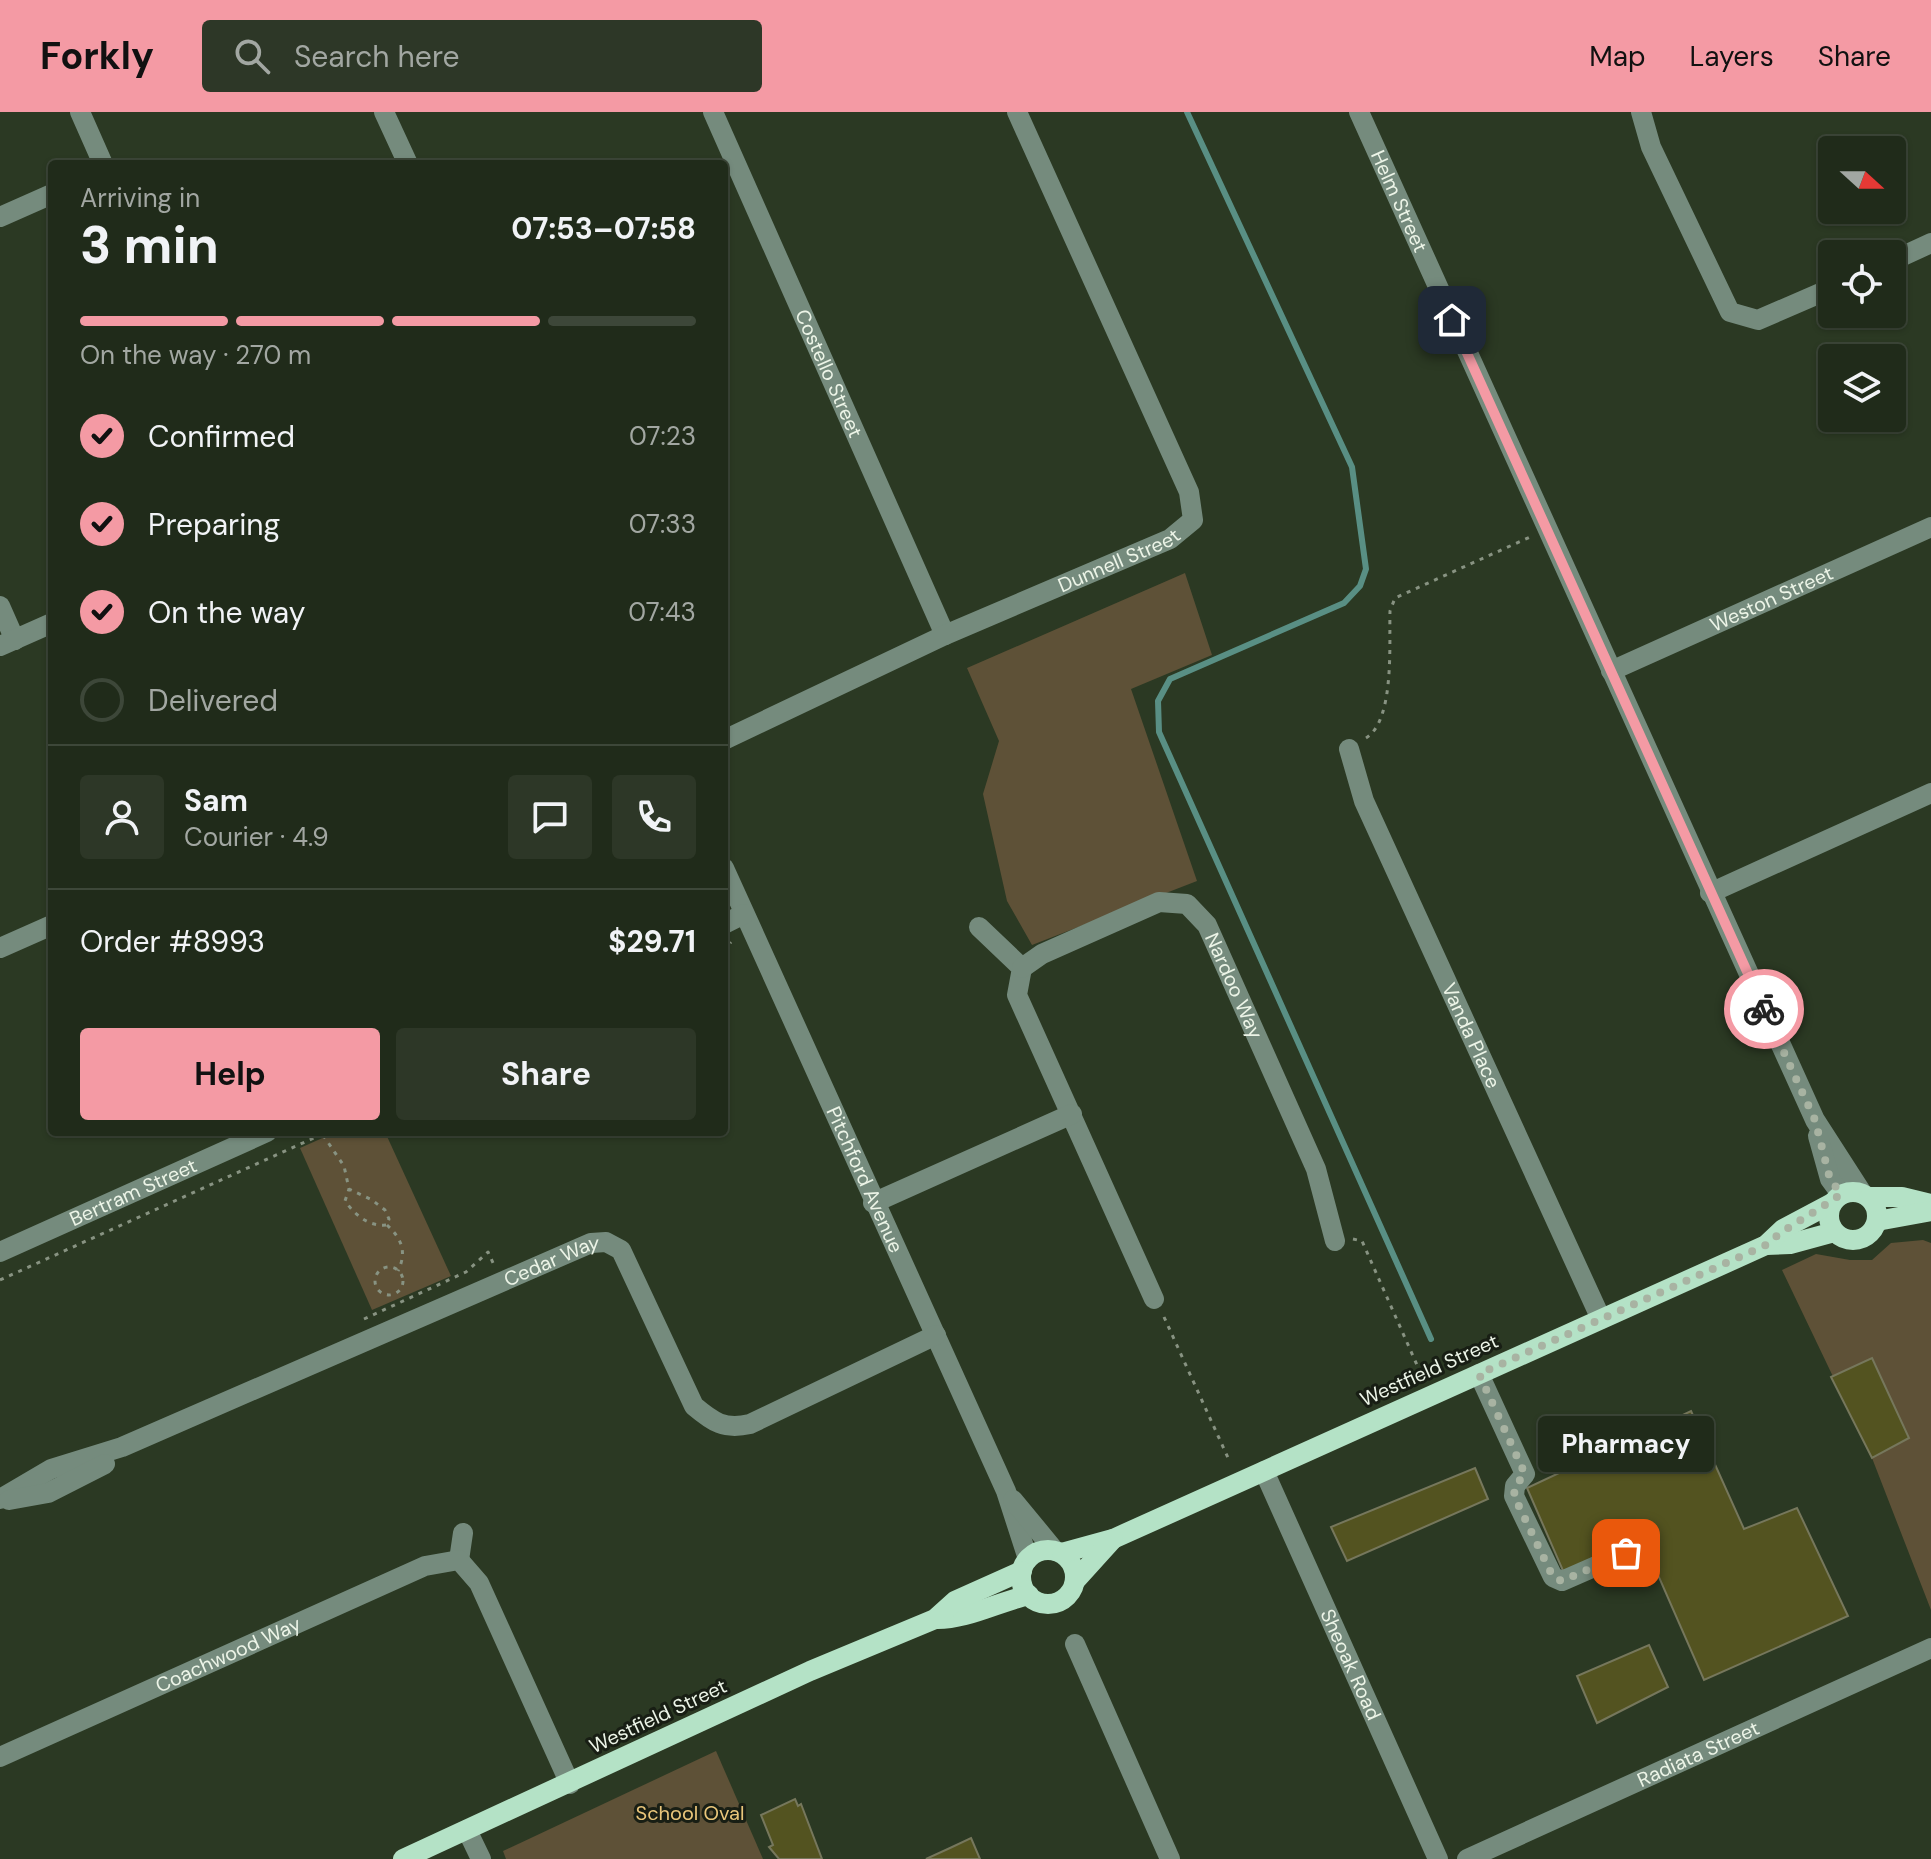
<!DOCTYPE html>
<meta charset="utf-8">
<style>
body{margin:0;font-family:"DM Sans",sans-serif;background:#2d3727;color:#f1f3f6;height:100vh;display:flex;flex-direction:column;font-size:30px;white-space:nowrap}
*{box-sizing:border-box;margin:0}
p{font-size:26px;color:#a2a7a2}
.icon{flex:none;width:44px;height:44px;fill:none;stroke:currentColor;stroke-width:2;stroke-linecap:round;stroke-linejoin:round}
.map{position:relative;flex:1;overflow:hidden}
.side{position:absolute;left:48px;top:48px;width:680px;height:976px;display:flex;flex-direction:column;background:#202b1a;border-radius:8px;box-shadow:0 2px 6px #0004,0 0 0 2px #3d4739}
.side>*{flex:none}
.needle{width:52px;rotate:111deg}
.buttons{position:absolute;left:1818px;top:24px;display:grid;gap:16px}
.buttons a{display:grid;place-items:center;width:88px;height:88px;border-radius:8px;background:#202b1a;box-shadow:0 2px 6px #0004,0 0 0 2px #3d4739;font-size:40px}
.pin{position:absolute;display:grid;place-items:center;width:68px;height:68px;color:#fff;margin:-34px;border-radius:16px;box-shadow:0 4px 12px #0006}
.courier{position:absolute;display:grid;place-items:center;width:80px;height:80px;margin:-40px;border:6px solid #f49aa4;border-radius:50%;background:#fff;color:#222;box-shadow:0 2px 10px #0007}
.bubble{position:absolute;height:56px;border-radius:8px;background:#202b1a;box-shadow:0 2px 6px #0004,0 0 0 2px #3d4739;font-size:26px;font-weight:700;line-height:56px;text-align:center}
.head em{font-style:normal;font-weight:700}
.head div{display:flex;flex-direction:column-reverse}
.head{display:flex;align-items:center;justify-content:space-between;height:136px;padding:0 32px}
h1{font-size:52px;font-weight:700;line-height:60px}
.bar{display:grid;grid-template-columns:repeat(4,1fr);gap:12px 8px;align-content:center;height:96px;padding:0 32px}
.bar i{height:10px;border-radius:6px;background:#3d4739}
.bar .current{background:#f49aa4}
.bar p{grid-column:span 4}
.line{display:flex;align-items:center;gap:20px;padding:0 32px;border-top:2px solid #3d4739}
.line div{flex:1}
.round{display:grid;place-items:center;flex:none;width:84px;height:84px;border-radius:8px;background:#2d3727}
ol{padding:0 32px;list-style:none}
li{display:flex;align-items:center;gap:24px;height:88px}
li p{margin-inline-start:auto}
li .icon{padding:8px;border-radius:50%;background:#f49aa4;color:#111;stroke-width:4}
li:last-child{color:#a2a7a2}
li i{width:44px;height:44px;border:4px solid #3d4739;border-radius:50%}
.action{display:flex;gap:16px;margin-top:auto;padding:16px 32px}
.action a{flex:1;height:92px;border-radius:8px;background:#f49aa4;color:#111;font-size:32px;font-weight:700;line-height:92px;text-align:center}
.action a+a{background:#2d3727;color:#f1f3f6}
header{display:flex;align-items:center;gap:48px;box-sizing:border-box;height:112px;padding:0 40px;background:#f49aa4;color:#111}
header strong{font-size:38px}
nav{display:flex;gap:44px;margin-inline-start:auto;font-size:28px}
.search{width:560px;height:72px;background:#2d3727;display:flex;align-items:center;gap:20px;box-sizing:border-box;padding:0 28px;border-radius:8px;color:#a2a7a2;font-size:30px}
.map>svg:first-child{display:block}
</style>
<header>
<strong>Forkly</strong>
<div class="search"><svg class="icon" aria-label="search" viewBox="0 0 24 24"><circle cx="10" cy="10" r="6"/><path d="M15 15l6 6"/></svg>Search here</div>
<nav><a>Map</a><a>Layers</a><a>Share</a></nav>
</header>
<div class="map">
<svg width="1931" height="1747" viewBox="0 0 1931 1747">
<rect width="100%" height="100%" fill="#2b3923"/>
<g fill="#5e5137">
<path d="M 1185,461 L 1212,543 L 1131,577 L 1197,769 L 1032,833 L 1007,789 L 983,682 L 999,629 L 967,556 Z"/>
<path d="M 336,1020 L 385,1020 L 451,1164 L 372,1198 L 300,1036 Z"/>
<path d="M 1923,1128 L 1931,1131 L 1931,1498 L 1872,1346 L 1782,1158 L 1816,1142 L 1850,1148 L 1872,1148 L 1891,1131 Z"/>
<path d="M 716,1639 L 763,1747 L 506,1747 L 503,1739 Z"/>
</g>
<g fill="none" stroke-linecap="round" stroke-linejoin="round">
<path stroke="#598f84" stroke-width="6" d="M 1187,0 L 1352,355 L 1366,457 L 1360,474 L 1344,491 L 1170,567 L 1158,589 L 1159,620 L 1431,1227"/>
</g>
<g fill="#535320" stroke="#76775c" stroke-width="2">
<path d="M 1872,1246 L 1909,1326 L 1872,1346 L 1831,1265 Z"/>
<path d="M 1691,1299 L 1744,1417 L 1797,1396 L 1848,1504 L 1704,1568 L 1641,1424 L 1564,1461 L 1527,1376 Z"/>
<path d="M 1475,1356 L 1488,1387 L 1347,1449 L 1331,1415 Z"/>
<path d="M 1649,1533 L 1668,1575 L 1597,1611 L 1577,1564 Z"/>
<path d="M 795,1687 L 798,1694 L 801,1692 L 822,1747 L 779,1747 L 769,1735 L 773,1733 L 761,1703 Z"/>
<path d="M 971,1726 L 980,1747 L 926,1747 L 950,1736 Z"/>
</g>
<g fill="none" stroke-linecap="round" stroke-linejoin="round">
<g stroke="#889382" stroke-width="3" stroke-dasharray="4 6" stroke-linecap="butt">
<path d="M 1366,626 C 1395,608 1389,531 1390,499 L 1395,486 L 1530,425"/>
<path d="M 724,839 L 731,830"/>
<path d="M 323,1023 L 344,1054 L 349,1077 L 372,1088 L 385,1098 L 389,1107 L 387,1113 C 369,1115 355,1103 345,1089 L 349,1077"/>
<path d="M 387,1113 C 402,1127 407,1140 398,1159"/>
<path d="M 1353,1127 L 1362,1129 L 1421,1262"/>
<circle cx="389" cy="1169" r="14"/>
<path d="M 0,1168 L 327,1020"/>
<path d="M 1164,1205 L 1229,1348"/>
<path d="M 364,1207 L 466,1160 L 488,1140 L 494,1153"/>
</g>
<g stroke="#758b7d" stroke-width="20">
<path d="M 80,0 L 103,52"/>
<path d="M 384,0 L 408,52"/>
<path id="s1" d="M 713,0 L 945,523"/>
<path id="s2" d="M 1359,0 L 1815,1008 L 1862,1081"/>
<path d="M 1641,0 L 1651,35 L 1730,200 L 1758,208 L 1832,176"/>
<path d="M 0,105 L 52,82"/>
<path d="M 1892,149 L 1931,131"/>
<path d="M 0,494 L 15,528"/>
<path d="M 0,534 L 52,511"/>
<path id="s3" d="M 1611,559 L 1931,415"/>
<path id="s4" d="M 724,628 L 945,523 L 1170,427 L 1193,408 L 1189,380 L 1017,0"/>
<path id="s5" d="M 1349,637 L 1364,689 L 1601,1207"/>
<path id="s6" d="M 724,756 L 1006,1379 L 1028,1447"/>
<path d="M 1710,781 L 1931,681"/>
<path d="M 724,812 L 744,802"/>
<path d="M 979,815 L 1022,856 L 1017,883 L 1154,1187"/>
<path d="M 0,836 L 52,813"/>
<path id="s7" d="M 1022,856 L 1042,842 L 1159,790 L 1187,792 L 1207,813 L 1316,1057 L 1335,1129"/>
<path d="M 1818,1024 L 1830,1067 L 1841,1082"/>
<path d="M 873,1091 L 1072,1002"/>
<path id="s8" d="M 0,1140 L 267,1020"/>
<path d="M 1479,1262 L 1525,1362 L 1515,1374 L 1514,1384 L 1553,1465 L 1562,1469 L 1626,1441"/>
<path id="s9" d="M 1264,1359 L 1438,1747"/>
<path id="s10" d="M 0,1387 L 51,1357 L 122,1335 L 591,1131 L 606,1130 L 621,1138 L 694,1294 C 713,1310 724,1318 750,1312 L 936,1223"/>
<path d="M 9,1388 L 48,1381 L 105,1352"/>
<path d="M 1013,1388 L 1055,1439"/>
<path d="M 459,1448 L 463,1421"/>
<path d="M 1075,1532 L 1170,1747"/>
<path id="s11" d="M 0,1645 L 425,1454 L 459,1448 L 479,1471 L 570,1672"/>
<path d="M 467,1718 L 481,1747"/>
<path id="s12" d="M 1467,1747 L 1931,1536"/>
</g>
<g stroke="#b4e2c6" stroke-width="20">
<circle cx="1853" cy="1104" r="24"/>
<path d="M 1869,1085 L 1902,1085 L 1931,1092"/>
<path d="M 1877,1109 L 1931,1099"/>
<path d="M 1766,1133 L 1790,1132 L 1834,1120"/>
<circle cx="1048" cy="1465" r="27"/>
<path d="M 1062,1441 L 1113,1427 L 1766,1133 L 1783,1117 L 1832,1091"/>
<path d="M 1075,1469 L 1113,1427"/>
<path d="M 935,1507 C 966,1508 998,1490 1029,1483"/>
<path d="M 403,1747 L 810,1559 L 935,1507 L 955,1489 L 1022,1459"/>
</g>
</g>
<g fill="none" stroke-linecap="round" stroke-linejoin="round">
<path stroke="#a8b3a2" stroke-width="8" stroke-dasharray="0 14.4" d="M 1626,1441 L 1562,1469 L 1553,1465 L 1514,1384 L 1515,1374 L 1525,1362 L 1479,1262 L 1766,1133 C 1788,1113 1817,1100 1841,1082 L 1830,1067 L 1815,1008 L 1764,897"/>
<path stroke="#f49aa4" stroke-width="10" d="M 1452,208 L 1764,897"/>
</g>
<g text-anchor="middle" stroke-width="6" stroke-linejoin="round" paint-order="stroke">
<g font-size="20" fill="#ecf4e7" stroke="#181e14">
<text dy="7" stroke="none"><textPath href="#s2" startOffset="98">Helm Street</textPath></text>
<text dy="7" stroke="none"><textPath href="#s1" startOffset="286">Costello Street</textPath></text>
<text dy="7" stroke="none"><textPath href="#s4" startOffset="434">Dunnell Street</textPath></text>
<text dy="7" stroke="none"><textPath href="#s3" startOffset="176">Weston Street</textPath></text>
<text dy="7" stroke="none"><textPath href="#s7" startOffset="276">Nardoo Way</textPath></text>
<text dy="7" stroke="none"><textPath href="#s5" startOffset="312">Vanda Place</textPath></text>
<text dy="7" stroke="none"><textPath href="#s6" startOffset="342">Pitchford Avenue</textPath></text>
<text dy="7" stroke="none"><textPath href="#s8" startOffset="146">Bertram Street</textPath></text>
<text dy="7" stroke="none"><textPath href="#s10" startOffset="602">Cedar Way</textPath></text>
<text transform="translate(1429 1258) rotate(-24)" y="7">Westfield Street</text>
<text dy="7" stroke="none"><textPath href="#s11" startOffset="250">Coachwood Way</textPath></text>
<text dy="7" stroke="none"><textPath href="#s9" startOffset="212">Sheoak Road</textPath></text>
<text transform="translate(658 1604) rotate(-25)" y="7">Westfield Street</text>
<text dy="7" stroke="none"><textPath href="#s12" startOffset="254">Radiata Street</textPath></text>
</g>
<g font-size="20" fill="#e9c67b" stroke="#181e14">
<text x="690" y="1708">School Oval</text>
</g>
</g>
</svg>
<div class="buttons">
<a><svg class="needle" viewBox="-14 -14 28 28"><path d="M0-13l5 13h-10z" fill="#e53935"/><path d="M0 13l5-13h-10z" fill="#a2a7a2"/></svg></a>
<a><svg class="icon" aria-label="locate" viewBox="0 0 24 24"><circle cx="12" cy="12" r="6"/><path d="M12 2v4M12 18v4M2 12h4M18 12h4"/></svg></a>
<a><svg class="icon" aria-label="layers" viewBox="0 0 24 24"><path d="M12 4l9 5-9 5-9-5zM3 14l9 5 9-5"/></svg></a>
</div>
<div class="pin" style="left:1626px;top:1441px;background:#ea580c"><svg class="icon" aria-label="bag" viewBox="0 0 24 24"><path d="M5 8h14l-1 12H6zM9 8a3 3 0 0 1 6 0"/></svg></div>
<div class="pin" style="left:1452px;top:208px;background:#1f2937"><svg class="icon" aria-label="home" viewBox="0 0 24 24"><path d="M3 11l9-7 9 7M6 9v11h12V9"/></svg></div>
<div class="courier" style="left:1764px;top:897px"><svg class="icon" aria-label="bike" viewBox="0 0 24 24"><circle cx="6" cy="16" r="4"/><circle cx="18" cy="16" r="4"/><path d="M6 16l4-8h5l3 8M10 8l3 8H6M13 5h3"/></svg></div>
<div class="bubble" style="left:1538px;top:1304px;width:176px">Pharmacy</div>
<section class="side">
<div class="head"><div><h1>3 min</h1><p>Arriving in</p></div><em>07:53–07:58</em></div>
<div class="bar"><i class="current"></i><i class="current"></i><i class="current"></i><i></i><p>On the way · 270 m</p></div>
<ol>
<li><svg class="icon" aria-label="check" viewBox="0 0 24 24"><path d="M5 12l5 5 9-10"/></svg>Confirmed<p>07:23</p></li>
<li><svg class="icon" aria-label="check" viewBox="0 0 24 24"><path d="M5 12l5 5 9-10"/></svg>Preparing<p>07:33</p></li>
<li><svg class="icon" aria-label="check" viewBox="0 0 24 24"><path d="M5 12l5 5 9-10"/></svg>On the way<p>07:43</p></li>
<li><i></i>Delivered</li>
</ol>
<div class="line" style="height:144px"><a class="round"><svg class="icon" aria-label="person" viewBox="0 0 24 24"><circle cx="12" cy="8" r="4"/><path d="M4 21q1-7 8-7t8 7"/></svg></a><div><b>Sam</b><p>Courier · 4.9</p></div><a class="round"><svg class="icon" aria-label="chat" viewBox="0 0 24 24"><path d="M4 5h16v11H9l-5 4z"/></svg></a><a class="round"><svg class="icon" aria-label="phone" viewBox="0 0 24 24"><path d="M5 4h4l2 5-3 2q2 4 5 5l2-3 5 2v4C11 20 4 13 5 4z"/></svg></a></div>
<div class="line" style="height:104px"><div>Order #8993</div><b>$29.71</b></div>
<div class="action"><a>Help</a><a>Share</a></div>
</section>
</div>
